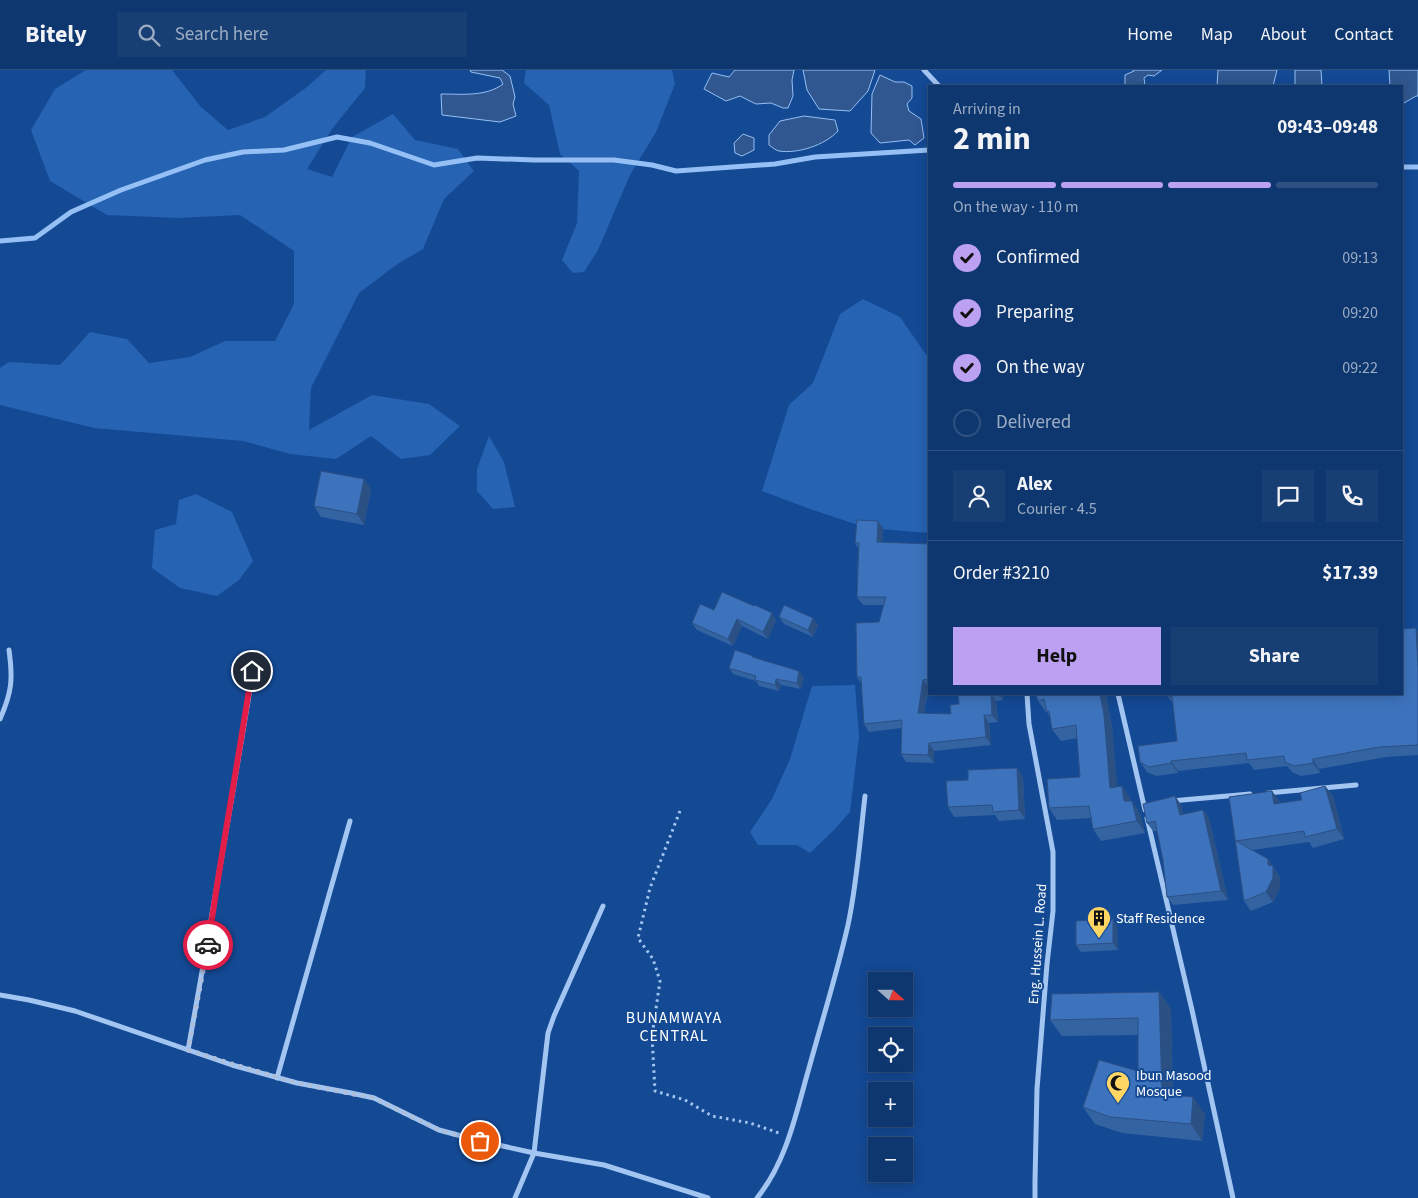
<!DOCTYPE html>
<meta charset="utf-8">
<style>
body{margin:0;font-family:"Source Sans 3",sans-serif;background:#183f74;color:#f1f3f6;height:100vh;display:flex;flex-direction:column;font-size:19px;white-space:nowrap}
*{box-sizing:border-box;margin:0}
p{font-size:16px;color:#9bacc3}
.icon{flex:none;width:28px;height:28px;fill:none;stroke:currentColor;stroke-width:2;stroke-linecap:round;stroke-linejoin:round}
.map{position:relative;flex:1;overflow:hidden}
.drawer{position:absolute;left:928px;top:15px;width:475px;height:610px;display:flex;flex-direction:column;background:#0f376f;border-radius:0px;box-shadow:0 2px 12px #0003,0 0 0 1px #2f5182}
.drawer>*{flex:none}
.needle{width:32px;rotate:111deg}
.controls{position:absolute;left:868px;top:902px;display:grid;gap:10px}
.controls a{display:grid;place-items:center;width:45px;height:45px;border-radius:0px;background:#0f376f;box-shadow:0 2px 12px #0003,0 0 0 1px #2f5182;font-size:25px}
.pin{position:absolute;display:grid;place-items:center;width:42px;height:42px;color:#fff;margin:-21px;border:2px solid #fff;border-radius:50%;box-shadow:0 1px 5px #0007}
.courier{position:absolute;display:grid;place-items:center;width:50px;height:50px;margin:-25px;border:4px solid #e11d48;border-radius:50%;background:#fff;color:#222;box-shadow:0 1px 6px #0007}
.overview em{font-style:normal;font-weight:700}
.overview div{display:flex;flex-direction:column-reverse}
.overview{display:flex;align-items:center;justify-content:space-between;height:85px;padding:0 25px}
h1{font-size:32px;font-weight:700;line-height:38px}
.bar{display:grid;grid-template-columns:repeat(4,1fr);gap:8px 5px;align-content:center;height:60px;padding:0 25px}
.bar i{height:6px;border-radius:4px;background:#2f5182}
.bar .selected{background:#bca0f2}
.bar p{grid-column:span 4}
.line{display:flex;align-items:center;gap:12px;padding:0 25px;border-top:1px solid #2f5182}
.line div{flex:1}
.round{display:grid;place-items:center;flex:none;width:52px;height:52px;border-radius:0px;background:#183f74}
ol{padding:0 25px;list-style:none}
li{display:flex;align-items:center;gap:15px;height:55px}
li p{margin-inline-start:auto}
li .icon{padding:5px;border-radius:50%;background:#bca0f2;color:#111;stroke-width:4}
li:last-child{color:#9bacc3}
li i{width:28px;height:28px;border:2px solid #2f5182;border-radius:50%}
.cta{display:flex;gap:10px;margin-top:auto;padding:10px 25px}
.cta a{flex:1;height:58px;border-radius:0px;background:#bca0f2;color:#111;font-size:20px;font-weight:700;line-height:58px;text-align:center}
.cta a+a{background:#183f74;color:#f1f3f6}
header{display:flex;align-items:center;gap:30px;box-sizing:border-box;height:70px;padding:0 25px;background:#0f376f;border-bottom:1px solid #2f5182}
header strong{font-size:24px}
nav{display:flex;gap:28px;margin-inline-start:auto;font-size:18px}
.search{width:350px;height:45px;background:#183f74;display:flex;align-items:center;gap:12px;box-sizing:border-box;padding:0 18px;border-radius:0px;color:#9bacc3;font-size:19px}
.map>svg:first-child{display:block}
</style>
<header>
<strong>Bitely</strong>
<div class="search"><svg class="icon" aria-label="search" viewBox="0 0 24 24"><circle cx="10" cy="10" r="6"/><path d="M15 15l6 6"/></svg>Search here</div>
<nav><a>Home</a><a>Map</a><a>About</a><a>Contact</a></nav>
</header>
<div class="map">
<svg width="1418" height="1128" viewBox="0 0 1418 1128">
<rect width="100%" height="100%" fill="#144994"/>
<g fill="#2663b3">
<path d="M 86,0 L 172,0 L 201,37 L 228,60 L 265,47 L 307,17 L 326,0 L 366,0 L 365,18 L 332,59 L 307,99 L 332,107 L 352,67 L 393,44 L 415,70 L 458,79 L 474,101 L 444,129 L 423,179 L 396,195 L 359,223 L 311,318 L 309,360 L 372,325 L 429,334 L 460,356 L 430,385 L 401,389 L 371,366 L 336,389 L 290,384 L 243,371 L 94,358 L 0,335 L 0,298 L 9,292 L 60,295 L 90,262 L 127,269 L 149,293 L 190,287 L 225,271 L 275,271 L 294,234 L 294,181 L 240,145 L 178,148 L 107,145 L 50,111 L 31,60 L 55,19 Z"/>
<path d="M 526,0 L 672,0 L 675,14 L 656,62 L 630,105 L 598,180 L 584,202 L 573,203 L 562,190 L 577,153 L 579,101 L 560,84 L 549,35 L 524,13 Z"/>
<path d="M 863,229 L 900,247 L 929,289 L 929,463 L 867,458 L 810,439 L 762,421 L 789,335 L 813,313 L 840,244 Z"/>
<path d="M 489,366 L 504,392 L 515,437 L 493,439 L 477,421 L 477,399 Z"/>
<path d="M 196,424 L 232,442 L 253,491 L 239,510 L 217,526 L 180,518 L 152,498 L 155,460 L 176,454 L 179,430 Z"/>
<path d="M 855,615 L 859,667 L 850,742 L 833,761 L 810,783 L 797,775 L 758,775 L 750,762 L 772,729 L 790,689 L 812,616 Z"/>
</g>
<g fill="#30578f" stroke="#95c0f5">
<path d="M 470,0 L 502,0 L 510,6 L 515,27 L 513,34 L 516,46 L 500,52 L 442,45 L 441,24 C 461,24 486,27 503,14 L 500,8 L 471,2 Z"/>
<path d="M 735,0 L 794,0 L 792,10 L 793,26 L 788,38 L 783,38 L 771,33 L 756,34 L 740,26 L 726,31 L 704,19 L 712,3 L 729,7 Z"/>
<path d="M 803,0 L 875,0 L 868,21 L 850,41 L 819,39 L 807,20 Z"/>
<path d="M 1133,0 L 1162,0 L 1154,6 L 1148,5 L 1144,8 L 1145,15 L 1144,16 L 1130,16 L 1125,15 L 1125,5 L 1134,1 Z"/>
<path d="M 1218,0 L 1277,0 L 1273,16 L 1217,16 Z"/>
<path d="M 1295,0 L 1321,0 L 1322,16 L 1295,16 Z"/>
<path d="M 1389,0 L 1418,0 L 1418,26 L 1416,26 L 1404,33 L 1401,32 L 1401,16 L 1390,16 Z"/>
<path d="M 880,5 L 895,12 L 904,12 L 912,16 L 912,28 L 907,34 L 909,41 L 921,49 L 924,68 L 915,75 L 909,70 L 880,73 L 871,63 L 872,24 Z"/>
<path d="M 804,46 L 835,50 L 838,61 C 825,75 798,84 779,81 C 775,80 772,77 769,75 L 769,65 L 780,51 Z"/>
<path d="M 743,64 L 754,68 L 754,80 L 742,86 L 735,83 L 734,73 Z"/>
</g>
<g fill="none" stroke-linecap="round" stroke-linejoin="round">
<g stroke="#95c0f5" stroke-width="5">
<path d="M 1401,97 L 1418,97"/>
<path d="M 0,171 L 35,168 L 71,142 L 121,120 L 205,90 L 243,82 L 284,80 L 337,67 L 370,73 L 434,95 L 477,88 L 535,90 L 614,90 L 652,95 L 676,101 L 775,94 L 815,87 L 929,80"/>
</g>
<path stroke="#a3c5f2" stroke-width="3" stroke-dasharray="2.5 4" stroke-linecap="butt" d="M 680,741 L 650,818 L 638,868 L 653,889 L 660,911 L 652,966 L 655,1021 L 685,1030 L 712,1046 L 750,1053 L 779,1063"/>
<g stroke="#a3c5f2" stroke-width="5">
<path d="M 924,0 L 939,16"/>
<path d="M 1027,624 L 1029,654 L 1053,782 L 1053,841 L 1047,894 L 1037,1019 L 1035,1111 L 1035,1128"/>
<path d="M 1118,624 L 1145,740"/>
<path d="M 0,649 C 12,622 13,609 9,580"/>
<path d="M 1268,723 L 1356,715"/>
<path d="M 1171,731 L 1250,724"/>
<path d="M 1147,748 L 1192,940 L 1233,1128"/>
<path d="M 0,925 L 29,930 L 75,941 L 232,995 L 297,1013 L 351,1023 L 374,1028 L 439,1060 L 480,1071 L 534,1083 L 604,1095 L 708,1128"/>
<path d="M 188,980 C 211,854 232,727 253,601"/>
<path d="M 277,1008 L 350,751"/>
<path d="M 515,1128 L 534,1083 L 548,963 L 554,946 L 603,836"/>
<path d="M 757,1128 C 787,1091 796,1043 809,998 C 822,951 837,903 848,855 C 857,813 860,769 865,726"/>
</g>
</g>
<g fill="#3463a2">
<path d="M 364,409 L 371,419 L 364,455 L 321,447 L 314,436 Z"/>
<path d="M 878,451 L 883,458 L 882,473 L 929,474 L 929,617 L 924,643 L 951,644 L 959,634 L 958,624 L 1002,624 L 1003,630 L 996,631 L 998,652 L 989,653 L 991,675 L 934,681 L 934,693 L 906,692 L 901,684 L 902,658 L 869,662 L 864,654 L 861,613 L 857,607 L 879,552 L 884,535 L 863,535 L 857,527 L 858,478 L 855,473 Z"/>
<path d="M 754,536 L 772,543 L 776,550 L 768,569 L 742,556 L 733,576 L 697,560 L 692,553 L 714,540 Z"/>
<path d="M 779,547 L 813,548 L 818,555 L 813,567 L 784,554 Z"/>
<path d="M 1418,562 L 1418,685 L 1386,687 L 1319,699 L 1320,703 L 1301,706 L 1292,702 L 1287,696 L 1254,700 L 1249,693 L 1178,701 L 1178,703 L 1156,706 L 1147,702 L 1140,692 L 1177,671 L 1173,633 L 1168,627 L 1401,624 Z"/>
<path d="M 754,587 L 804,607 L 801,619 L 781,615 L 779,621 L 759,616 L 756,611 L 733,604 L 729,598 Z"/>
<path d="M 1036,624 L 1106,624 L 1112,657 L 1117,717 L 1122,716 L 1130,728 L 1131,731 L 1132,731 L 1140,743 L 1145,763 L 1101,771 L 1093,759 L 1091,748 L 1057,750 L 1049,738 L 1080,707 L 1077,668 L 1061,671 L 1052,659 L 1050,647 L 1047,642 L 1046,642 L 1038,631 Z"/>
<path d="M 1023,707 L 1025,749 L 999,751 L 995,745 L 954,747 L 948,737 Z"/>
<path d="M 1325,716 L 1333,726 L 1344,769 L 1313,778 L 1309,772 L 1252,780 L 1268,789 L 1280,807 L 1280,818 L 1273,832 L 1251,841 L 1244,831 L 1229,727 L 1272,721 L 1279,731 L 1280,733 L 1302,730 Z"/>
<path d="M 1175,726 L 1181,735 L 1183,744 L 1203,740 L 1209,748 L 1228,830 L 1173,835 L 1167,827 L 1163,790 L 1157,761 L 1153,761 L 1147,753 Z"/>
<path d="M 1117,856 L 1118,880 L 1081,882 L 1076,875 Z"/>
<path d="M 1159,922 L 1171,939 L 1173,1025 L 1205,1044 L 1202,1071 L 1122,1063 L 1095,1054 L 1083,1037 L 1138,1001 L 1138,965 L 1062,966 L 1050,950 Z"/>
</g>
<g fill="#2b5084">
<path d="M 364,409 L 371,419 L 364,455 L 357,444 Z"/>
<path d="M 878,451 L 883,458 L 882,480 L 877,472 Z"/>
<path d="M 772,543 L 776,550 L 768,569 L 763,562 Z"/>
<path d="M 813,548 L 818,555 L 813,567 L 808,560 Z"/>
<path d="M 737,549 L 742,556 L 733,576 L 728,569 Z"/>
<path d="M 1416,558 L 1418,562 L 1418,598 Z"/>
<path d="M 799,601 L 804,607 L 801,619 L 797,613 Z"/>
<path d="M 776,609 L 781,615 L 779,621 L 775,615 Z"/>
<path d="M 923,610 L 928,617 L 923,650 L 918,643 Z"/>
<path d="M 991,624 L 996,631 L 998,652 L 992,645 Z"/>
<path d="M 998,624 L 1002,624 L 1003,630 Z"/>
<path d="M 1100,624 L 1106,624 L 1112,657 L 1118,729 L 1110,718 Z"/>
<path d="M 984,645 L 989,653 L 991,675 L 986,667 Z"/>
<path d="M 929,673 L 934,681 L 934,693 L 928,685 Z"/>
<path d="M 1313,689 L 1319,699 L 1320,703 L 1313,693 Z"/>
<path d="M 1171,691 L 1178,701 L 1178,703 L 1171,693 Z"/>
<path d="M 1017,698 L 1023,707 L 1025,749 L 1019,740 Z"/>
<path d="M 1122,716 L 1130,728 L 1132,742 L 1124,731 Z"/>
<path d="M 1325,716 L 1333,726 L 1344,769 L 1337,759 Z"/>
<path d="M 1272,721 L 1279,731 L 1281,744 L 1274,734 Z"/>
<path d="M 1175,726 L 1181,735 L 1186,754 L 1180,745 Z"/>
<path d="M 1132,731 L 1140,743 L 1145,763 L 1137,751 Z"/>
<path d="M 1203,740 L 1209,748 L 1228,830 L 1221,821 Z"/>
<path d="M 1268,789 L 1280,807 L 1280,818 L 1273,832 L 1266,822 Z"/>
<path d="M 1113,849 L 1117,856 L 1118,880 L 1113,873 Z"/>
<path d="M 1159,922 L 1171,939 L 1173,1040 L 1162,1024 Z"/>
<path d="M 1193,1027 L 1205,1044 L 1202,1071 L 1191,1054 Z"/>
</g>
<g fill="#3d73bc" stroke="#2b5084">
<path d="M 321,401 L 364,409 L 357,444 L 314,436 Z"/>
<path d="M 857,450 L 878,451 L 877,472 L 929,474 L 929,609 L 923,610 L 918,643 L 951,644 L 950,635 L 959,634 L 958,624 L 991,624 L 992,645 L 984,645 L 986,667 L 929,673 L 928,685 L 901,684 L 902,650 L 864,654 L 861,607 L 857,607 L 856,553 L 879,552 L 886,527 L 857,527 L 859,473 L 855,473 Z"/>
<path d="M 722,522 L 754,536 L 755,535 L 772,543 L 763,562 L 737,549 L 728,569 L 692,553 L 700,534 L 714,540 Z"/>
<path d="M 784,535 L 813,548 L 808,560 L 779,547 Z"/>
<path d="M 1416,558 L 1418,598 L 1418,675 L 1379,677 L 1313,689 L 1313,693 L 1294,696 L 1285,692 L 1284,686 L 1247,690 L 1246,683 L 1171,691 L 1171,693 L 1149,697 L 1140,692 L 1138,676 L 1177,671 L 1172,626 L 1168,627 L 1168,624 L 1401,624 L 1401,559 Z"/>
<path d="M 735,580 L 753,586 L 752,587 L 799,601 L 797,613 L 776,609 L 775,615 L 755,610 L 756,606 L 729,598 Z"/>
<path d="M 1036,624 L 1100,624 L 1104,645 L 1110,718 L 1122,716 L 1124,731 L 1132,731 L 1137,751 L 1093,759 L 1089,736 L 1049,738 L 1047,709 L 1080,707 L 1076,655 L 1052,659 L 1049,641 L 1047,642 L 1044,629 L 1038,631 Z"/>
<path d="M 1017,698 L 1019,740 L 993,742 L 992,735 L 948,737 L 946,711 L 968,710 L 968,700 Z"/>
<path d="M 1325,716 L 1337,759 L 1305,767 L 1304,761 L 1236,771 L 1268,789 L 1268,795 L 1273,796 L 1273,808 L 1266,822 L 1244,831 L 1229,727 L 1272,721 L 1274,734 L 1302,730 L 1300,723 Z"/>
<path d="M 1175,726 L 1180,745 L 1203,740 L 1221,821 L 1167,827 L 1163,790 L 1155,751 L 1147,753 L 1143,734 Z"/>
<path d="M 1113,849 L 1113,873 L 1076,875 L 1076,851 Z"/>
<path d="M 1159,922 L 1162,1024 L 1193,1027 L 1191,1054 L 1110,1047 L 1083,1037 L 1099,990 L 1138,1001 L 1138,948 L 1050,950 L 1052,924 Z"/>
</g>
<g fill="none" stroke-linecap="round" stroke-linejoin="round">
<path stroke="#adbfda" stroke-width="5" stroke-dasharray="0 9" d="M 208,875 L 188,980 L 232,994 L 297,1013 L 374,1028 L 439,1060 L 480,1071"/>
<path stroke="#e11d48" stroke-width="6" d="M 208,875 C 221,784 238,692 252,601"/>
</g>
<defs>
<g id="building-pin" transform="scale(1.25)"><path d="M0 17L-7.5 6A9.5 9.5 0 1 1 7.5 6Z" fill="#ffd564" stroke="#144994"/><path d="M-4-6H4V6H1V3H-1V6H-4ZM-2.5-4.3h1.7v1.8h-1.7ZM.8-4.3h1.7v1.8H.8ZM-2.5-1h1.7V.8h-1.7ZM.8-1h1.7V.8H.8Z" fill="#111"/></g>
<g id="mosque-pin" transform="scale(1.25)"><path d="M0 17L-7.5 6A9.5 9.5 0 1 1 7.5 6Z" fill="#ffd564" stroke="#144994"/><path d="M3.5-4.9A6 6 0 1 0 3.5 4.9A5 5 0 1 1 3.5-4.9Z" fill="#111"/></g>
</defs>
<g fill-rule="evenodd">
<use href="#building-pin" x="1099" y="848"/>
<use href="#mosque-pin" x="1118" y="1013"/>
</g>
<g text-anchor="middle" stroke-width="4" stroke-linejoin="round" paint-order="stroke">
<g font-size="14" fill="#fff" stroke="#144994" text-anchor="start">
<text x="1116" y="853">Staff Residence</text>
<text x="1136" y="1010">Ibun Masood<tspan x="1136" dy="16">Mosque</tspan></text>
</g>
<g font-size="14" fill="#fff" stroke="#144994">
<text transform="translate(1037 874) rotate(-86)" y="5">Eng. Hussein L. Road</text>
</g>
<g font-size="16" letter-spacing="1" fill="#fff" stroke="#144994">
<text x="674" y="953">BUNAMWAYA<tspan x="674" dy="18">CENTRAL</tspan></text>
</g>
</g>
</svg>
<div class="controls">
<a><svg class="needle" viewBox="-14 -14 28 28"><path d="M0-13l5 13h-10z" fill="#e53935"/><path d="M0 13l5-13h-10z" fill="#9bacc3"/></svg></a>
<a><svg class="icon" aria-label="locate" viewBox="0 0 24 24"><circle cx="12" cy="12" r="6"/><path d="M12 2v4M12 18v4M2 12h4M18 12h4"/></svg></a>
<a>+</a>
<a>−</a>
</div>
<div class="pin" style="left:480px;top:1071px;background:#ea580c"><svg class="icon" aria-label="bag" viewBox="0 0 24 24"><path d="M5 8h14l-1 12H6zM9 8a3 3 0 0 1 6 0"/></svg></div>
<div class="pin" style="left:252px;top:601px;background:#1f2937"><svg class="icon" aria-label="home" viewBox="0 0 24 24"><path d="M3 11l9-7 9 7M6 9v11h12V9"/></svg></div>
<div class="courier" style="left:208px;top:875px"><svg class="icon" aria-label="car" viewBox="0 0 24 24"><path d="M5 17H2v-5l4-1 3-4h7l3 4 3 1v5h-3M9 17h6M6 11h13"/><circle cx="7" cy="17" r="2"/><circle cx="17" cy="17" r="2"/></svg></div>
<section class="drawer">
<div class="overview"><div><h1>2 min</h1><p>Arriving in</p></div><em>09:43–09:48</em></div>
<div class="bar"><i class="selected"></i><i class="selected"></i><i class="selected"></i><i></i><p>On the way · 110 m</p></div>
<ol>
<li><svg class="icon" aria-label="check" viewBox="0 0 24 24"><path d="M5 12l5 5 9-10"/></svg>Confirmed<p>09:13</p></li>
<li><svg class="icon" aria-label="check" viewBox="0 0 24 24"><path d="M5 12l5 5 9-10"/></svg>Preparing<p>09:20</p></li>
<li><svg class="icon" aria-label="check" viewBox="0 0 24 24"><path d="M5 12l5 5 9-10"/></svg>On the way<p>09:22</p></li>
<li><i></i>Delivered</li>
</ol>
<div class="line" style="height:90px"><a class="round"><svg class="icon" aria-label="person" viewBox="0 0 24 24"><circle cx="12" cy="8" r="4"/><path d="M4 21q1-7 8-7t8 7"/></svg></a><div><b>Alex</b><p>Courier · 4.5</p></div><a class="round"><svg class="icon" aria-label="chat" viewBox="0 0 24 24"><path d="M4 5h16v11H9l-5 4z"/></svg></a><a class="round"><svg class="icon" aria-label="phone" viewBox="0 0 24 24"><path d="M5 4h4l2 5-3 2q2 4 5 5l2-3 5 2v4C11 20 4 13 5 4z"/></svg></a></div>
<div class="line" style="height:65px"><div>Order #3210</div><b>$17.39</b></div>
<div class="cta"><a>Help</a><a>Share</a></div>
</section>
</div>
